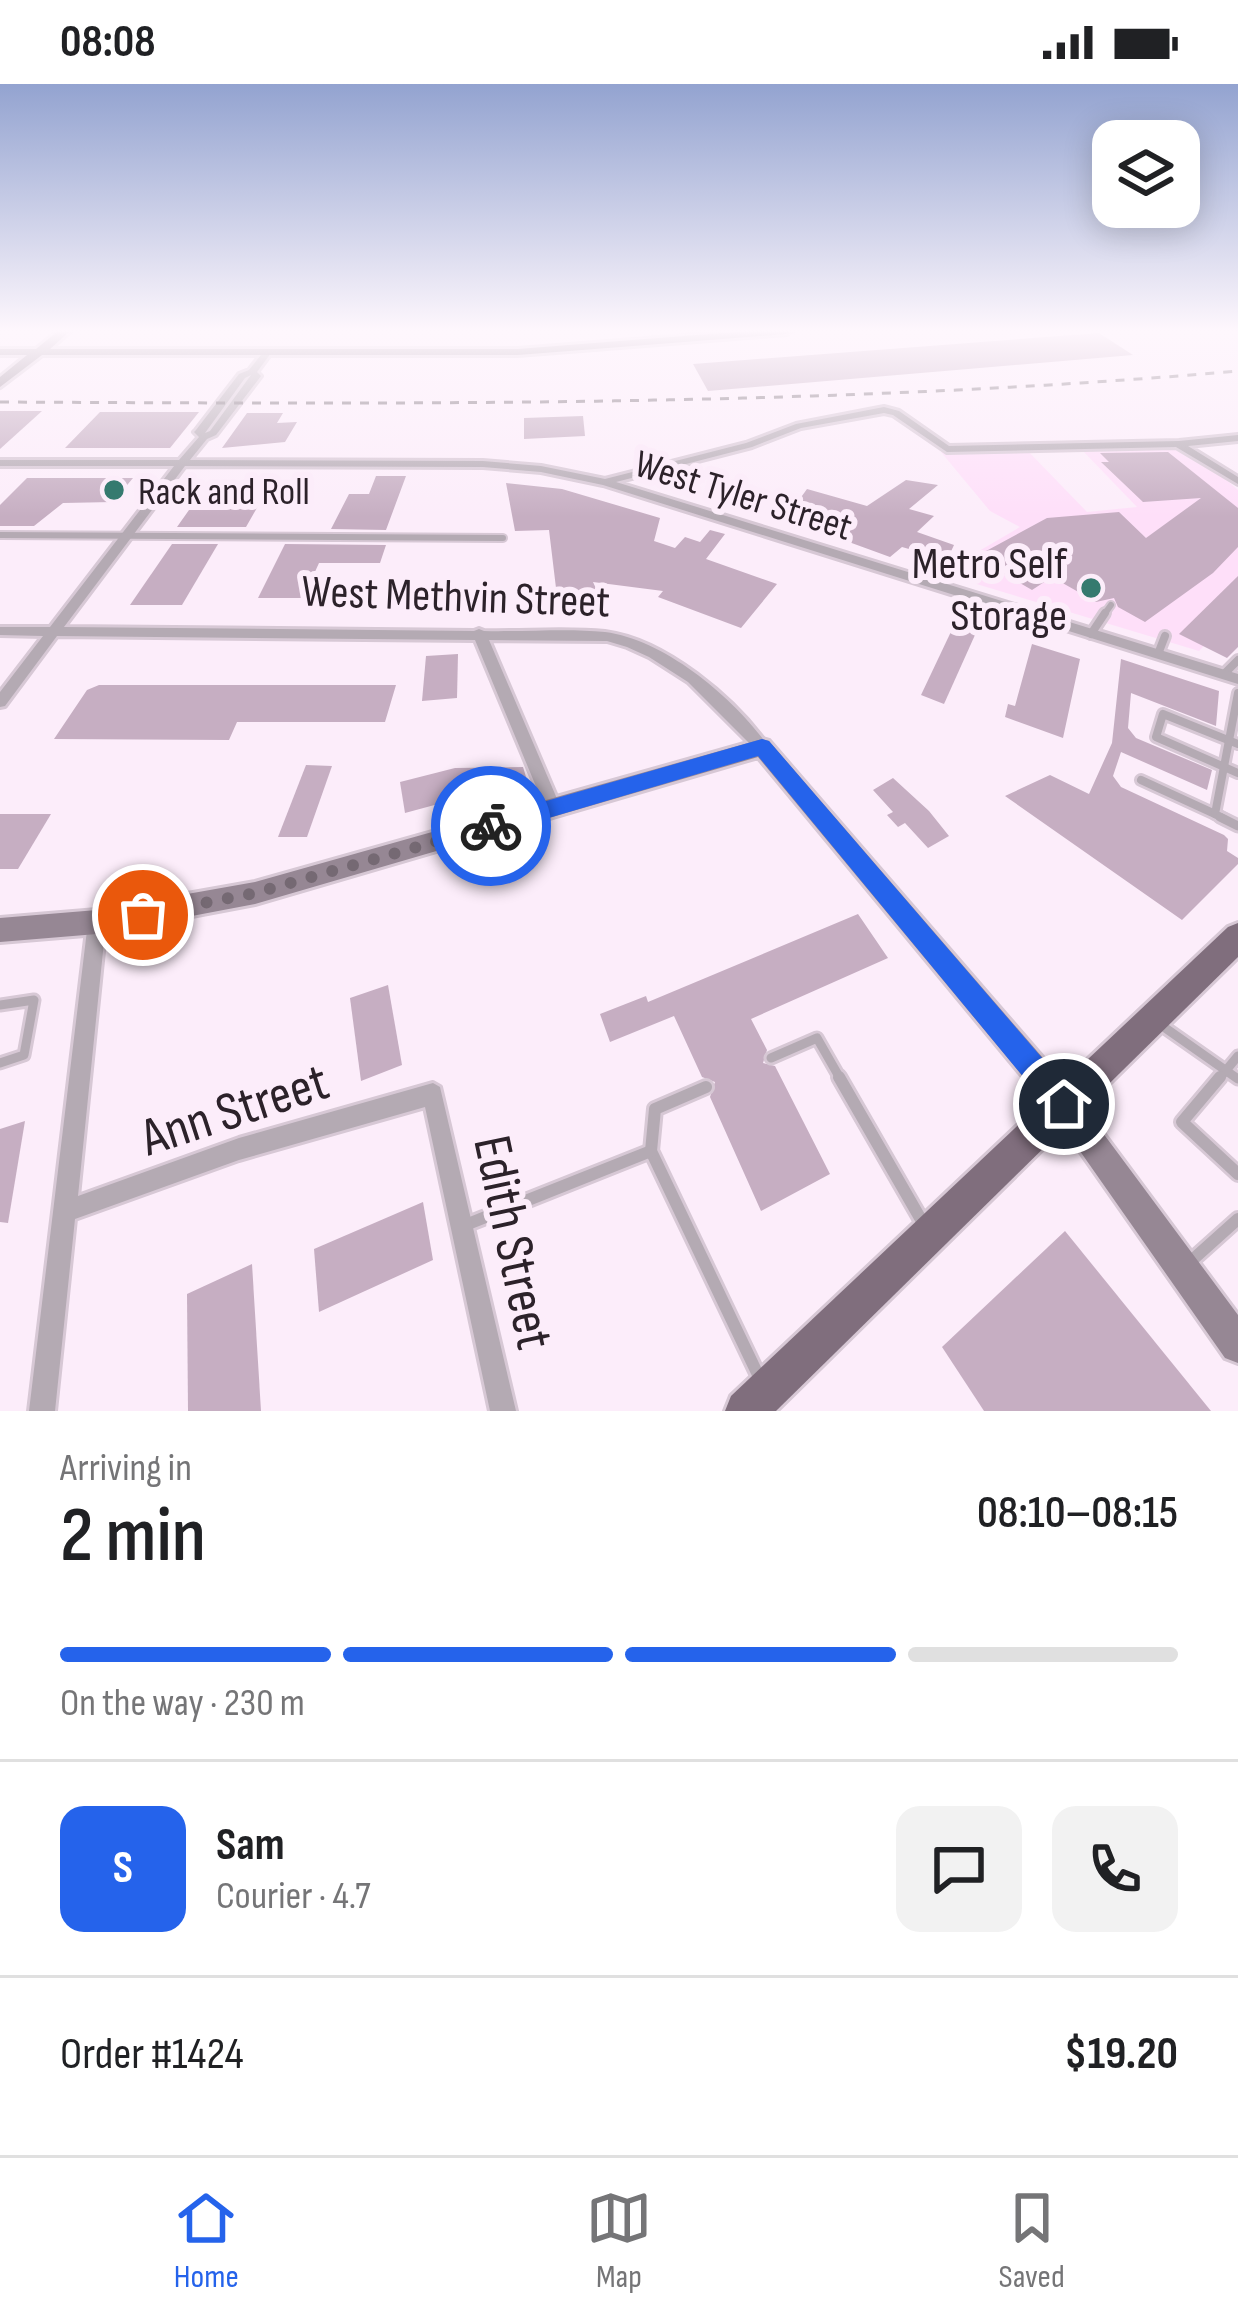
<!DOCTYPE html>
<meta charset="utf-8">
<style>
body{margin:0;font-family:"Sofia Sans Condensed",sans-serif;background:#f2f2f2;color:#202124;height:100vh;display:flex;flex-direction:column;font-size:45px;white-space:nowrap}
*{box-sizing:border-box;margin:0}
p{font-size:39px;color:#757577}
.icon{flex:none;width:66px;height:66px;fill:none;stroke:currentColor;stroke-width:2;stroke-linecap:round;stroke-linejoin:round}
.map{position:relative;height:1327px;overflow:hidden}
.sheet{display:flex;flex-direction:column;background:#fff;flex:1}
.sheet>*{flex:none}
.tools{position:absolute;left:1092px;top:36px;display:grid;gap:24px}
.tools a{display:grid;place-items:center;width:108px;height:108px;border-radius:24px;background:#fff;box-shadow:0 6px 30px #0003;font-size:60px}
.pin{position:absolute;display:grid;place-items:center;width:102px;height:102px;color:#fff;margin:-51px;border:6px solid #fff;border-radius:50%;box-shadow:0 3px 12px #0007}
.courier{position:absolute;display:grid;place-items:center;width:120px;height:120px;margin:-60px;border:9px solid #2563eb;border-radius:50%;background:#fff;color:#222;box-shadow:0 3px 15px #0007}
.overview em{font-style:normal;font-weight:600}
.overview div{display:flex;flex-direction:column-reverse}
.overview{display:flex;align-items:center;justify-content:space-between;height:204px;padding:0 60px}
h1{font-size:78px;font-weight:600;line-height:90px}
.bar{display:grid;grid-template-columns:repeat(4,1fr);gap:18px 12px;align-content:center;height:144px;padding:0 60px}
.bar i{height:15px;border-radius:9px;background:#e0e0e0}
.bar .current{background:#2563eb}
.bar p{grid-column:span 4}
.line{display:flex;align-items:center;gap:30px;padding:0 60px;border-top:3px solid #e0e0e0}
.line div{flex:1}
.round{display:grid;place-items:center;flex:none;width:126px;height:126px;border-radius:24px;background:#f2f2f2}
.status{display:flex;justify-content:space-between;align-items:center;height:84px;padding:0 60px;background:#fff;direction:ltr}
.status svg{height:33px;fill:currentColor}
.dock{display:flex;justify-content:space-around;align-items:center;height:168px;border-top:3px solid #e0e0e0;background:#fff;font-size:33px;color:#757577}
.dock a{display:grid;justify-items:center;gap:6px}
.dock .current{color:#2563eb}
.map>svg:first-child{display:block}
</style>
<div class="status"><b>08:08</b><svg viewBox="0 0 49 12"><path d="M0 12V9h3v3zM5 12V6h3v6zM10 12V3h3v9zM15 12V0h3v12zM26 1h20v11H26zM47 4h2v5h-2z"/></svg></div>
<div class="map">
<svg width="1238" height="1327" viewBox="0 0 1238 1327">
<rect width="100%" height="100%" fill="#fcedfa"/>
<path fill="#fedff9" d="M 1168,363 L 1203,376 L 1238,406 L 1238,526 L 1199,567 L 950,492 L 955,481 L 1020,443 L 990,427 L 941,368 L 1027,366 L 1087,428 L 1137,423 L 1081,365 Z"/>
<g fill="#c6aec2">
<path d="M 1099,249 L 1133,271 L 708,307 L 693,280 Z"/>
<path d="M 0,327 L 42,327 L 0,365 Z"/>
<path d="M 100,328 L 199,328 L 170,364 L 65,364 Z"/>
<path d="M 247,329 L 283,329 L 277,339 L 297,338 L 285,358 L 222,364 Z"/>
<path d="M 583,332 L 585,352 L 524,355 L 524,334 Z"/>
<path d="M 1168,368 L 1238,424 L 1238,463 L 1213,489 L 1145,538 L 1118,523 L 1114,514 L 1096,518 L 1052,493 L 1032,506 L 975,473 L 1047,434 L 1119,428 L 1146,454 L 1201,414 L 1143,418 L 1101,378 L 1109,378 L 1100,369 Z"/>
<path d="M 376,392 L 406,392 L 386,446 L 331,445 L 349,410 L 369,410 Z"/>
<path d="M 27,394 L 133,394 L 113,418 L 63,419 L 34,442 L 0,442 L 0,421 Z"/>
<path d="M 244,396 L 273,396 L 246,443 L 177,443 L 189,426 L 226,426 Z"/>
<path d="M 906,396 L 938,401 L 909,425 L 934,432 L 917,448 L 954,461 L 947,476 L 902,463 L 890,473 L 794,438 L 797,433 L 789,430 L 807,405 L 867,422 Z"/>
<path d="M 506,399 L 562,405 L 660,434 L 654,457 L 675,464 L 685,453 L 700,458 L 710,446 L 725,450 L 706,475 L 777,500 L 741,544 L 658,513 L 663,507 L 593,498 L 604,522 L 542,520 L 536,503 L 556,504 L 549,446 L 515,447 Z"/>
<path d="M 172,460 L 218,460 L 182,521 L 130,521 Z"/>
<path d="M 285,460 L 386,461 L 380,479 L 319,479 L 303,514 L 258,514 Z"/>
<path d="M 1238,492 L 1238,563 L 1227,574 L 1179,550 Z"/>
<path d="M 396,501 L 423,501 L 417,525 L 387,524 Z"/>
<path d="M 957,535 L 979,542 L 944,620 L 921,611 Z"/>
<path d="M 1032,560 L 1080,575 L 1063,654 L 1005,633 L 1008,620 L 1015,622 Z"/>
<path d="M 458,570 L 457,614 L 422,617 L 426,572 Z"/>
<path d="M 1121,575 L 1219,607 L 1216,642 L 1131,609 L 1128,644 L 1136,654 L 1212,686 L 1207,706 L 1121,668 L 1113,692 L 1121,703 L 1224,751 L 1228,755 L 1227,767 L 1238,774 L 1238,780 L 1182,836 L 1005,712 L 1050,691 L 1089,710 L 1112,659 Z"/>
<path d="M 99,601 L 396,601 L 385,638 L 237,638 L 229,656 L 54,655 L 87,606 Z"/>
<path d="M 306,681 L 332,682 L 307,753 L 278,753 Z"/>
<path d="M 523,683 L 527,696 L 405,729 L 400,698 L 455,684 Z"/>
<path d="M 893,694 L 929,727 L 949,752 L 928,764 L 905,739 L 898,743 L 887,731 L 893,728 L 873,706 Z"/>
<path d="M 0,730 L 51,730 L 18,785 L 0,785 Z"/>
<path d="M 858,830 L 888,874 L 751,935 L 767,966 L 763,979 L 775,982 L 830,1090 L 761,1127 L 710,1013 L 715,998 L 702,993 L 674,932 L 610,958 L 600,930 L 646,912 L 648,918 Z"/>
<path d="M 388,901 L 402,981 L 361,997 L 350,914 Z"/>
<path d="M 25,1037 L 8,1139 L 0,1138 L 0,1045 Z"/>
<path d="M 423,1118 L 433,1176 L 319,1228 L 314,1165 Z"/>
<path d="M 1065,1147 L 1211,1327 L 984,1327 L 942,1263 Z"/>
<path d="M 252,1180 L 261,1327 L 188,1327 L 187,1210 Z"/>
</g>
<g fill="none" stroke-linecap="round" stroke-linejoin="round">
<g stroke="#d7c8d5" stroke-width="10">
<g id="lane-far3">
<path d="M 0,451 L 503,454"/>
<path d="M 1103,532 L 1111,521"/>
</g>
</g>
<g stroke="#d7c8d5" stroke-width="14">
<g id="lane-far2">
<path d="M 1091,550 L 1105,529"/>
<path d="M 1158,570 L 1165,552"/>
<path d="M 1224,590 L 1238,576"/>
<path d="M 1238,660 L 1163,630 L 1156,653 L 1238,689"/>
<path d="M 1141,696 L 1215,730"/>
<path d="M 1226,736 L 1215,730 L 1238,609"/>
</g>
</g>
<g stroke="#d7c8d5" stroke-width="15">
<g id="lane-far1">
<path d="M 1220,733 L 1238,742"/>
<path d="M 0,921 L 34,916 L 24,971 L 0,979"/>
<path d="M 1161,941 L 1238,995"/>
<path d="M 771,974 L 817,954 L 841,996"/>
<path d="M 1218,996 L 1238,972"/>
</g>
</g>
<g stroke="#d7c8d5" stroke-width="18">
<g id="lane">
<path d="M 839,993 L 923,1139"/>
<path d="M 1220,993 L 1182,1038 L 1238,1090"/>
<path d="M 706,1003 L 655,1025 L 651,1067 L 760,1295"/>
<path d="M 463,1142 L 651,1067"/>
<path d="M 1190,1178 L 1238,1135"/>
</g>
</g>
<g stroke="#d7c8d5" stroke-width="6">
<g id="street">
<path d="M 264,267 L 271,269 L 257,288 L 261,292 L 216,351 L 207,355 L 190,376 L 483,377 L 541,382 L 605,395 L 746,359 L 796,340 L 884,323 L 899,327 L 949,362 L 1179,357 L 1238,351 L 1238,357 L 1188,362 L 1238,393 L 1238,400 L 1176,363 L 947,368 L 893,331 L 884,329 L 801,344 L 752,363 L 616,398 L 1238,590 L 1238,600 L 603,401 L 541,388 L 483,383 L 185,382 L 64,543 L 474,547 L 479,545 L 484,547 C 524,548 566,544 605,548 C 666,556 735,615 769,663 L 767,667 L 757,667 L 688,598 L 649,573 L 627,563 L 607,557 L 489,556 L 561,724 L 559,729 L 553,731 L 547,729 L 545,724 L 475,556 L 57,552 L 5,622 L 0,623 L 0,608 L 43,552 L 0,551 L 0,543 L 50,543 L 174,382 L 0,382 L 0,376 L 179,376 L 199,353 L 194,348 L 196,346 L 239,290 L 249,286 ZM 251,291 L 210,347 L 205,349 L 245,294 Z"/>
<path d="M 97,829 L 103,832 L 106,838 L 78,1112 L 239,1054 L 433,999 L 440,1003 L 516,1327 L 490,1327 L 425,1023 L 239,1076 L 75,1135 L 55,1327 L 29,1327 L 88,838 L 91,832 Z"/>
</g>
</g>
<g stroke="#d7c8d5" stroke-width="6">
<g id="secondary">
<path d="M 58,247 L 70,247 L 50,265 L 518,265 L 747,247 L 792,247 L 787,250 L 518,271 L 42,271 L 0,303 L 0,293 L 27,271 L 0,271 L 0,265 L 36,265 Z"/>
<path d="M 762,655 L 769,657 L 1074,1010 L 1238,1231 L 1238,1279 L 1225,1274 L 1054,1030 L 758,673 L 255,820 L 97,850 L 0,858 L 0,834 L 97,826 L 255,798 Z"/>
</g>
</g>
<g stroke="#d7c8d5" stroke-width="6">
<path id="primary" d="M 1238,839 L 1238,873 L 776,1327 L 725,1327 L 731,1312 L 1228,843 Z"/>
</g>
<use href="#lane-far3" stroke="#b4aab3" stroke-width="6"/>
<use href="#lane-far2" stroke="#b4aab3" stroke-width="8"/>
<use href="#lane-far1" stroke="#b4aab3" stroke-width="9"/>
<use href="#lane" stroke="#b4aab3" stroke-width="12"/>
<use href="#street" fill="#b4aab3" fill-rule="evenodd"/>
<use href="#secondary" fill="#968794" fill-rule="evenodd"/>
<use href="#primary" fill="#806e7d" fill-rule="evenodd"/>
<path stroke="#7f737d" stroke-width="3" stroke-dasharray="9 9" stroke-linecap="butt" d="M 0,318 C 414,320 826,323 1238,287"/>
</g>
<linearGradient id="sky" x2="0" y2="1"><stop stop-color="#93a3d0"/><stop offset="0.57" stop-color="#fef7fd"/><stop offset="1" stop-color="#fef7fd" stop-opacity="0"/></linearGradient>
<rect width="1238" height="433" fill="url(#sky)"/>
<path fill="#2563eb" d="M 762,655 L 769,657 L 1074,1011 L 1078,1020 L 1074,1030 L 1064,1034 L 1054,1030 L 758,672 L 491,751 L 481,742 L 491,733 Z"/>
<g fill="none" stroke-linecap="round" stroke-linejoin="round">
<path stroke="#756973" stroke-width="12" stroke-dasharray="0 21.6" d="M 143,831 L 255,809 L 491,742"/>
</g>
<g fill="#357a6f" stroke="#fcedfa" stroke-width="4.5">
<circle cx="114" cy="406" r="12"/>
<circle cx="1091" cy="504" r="12"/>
</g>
<g text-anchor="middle" stroke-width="12" stroke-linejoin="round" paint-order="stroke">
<g font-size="39" fill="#2c222a" stroke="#fcedfa" text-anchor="start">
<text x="138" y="420">Rack and Roll</text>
</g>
<g font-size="39" fill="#2c222a" stroke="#fcedfa">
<text transform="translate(744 410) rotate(17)" y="14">West Tyler Street</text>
</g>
<g font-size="45" fill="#2c222a" stroke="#fcedfa" text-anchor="end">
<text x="1067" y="494">Metro Self<tspan x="1067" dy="52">Storage</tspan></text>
</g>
<g font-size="45" fill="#2c222a" stroke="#fcedfa">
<text transform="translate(456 511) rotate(2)" y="16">West Methvin Street</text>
</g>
<g font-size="54" fill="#2c222a" stroke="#fcedfa">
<text transform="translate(234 1024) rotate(-18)" y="19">Ann Street</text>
<text transform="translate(515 1158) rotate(78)" y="19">Edith Street</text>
</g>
</g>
</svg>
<div class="tools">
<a><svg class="icon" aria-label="layers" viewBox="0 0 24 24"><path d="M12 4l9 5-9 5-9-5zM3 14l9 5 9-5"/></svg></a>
</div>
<div class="pin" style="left:143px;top:831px;background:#ea580c"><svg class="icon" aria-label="bag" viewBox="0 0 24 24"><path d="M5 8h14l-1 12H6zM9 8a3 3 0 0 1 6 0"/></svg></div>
<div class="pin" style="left:1064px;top:1020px;background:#1f2937"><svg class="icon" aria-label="home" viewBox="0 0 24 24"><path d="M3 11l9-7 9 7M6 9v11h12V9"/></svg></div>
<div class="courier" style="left:491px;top:742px"><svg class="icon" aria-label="bike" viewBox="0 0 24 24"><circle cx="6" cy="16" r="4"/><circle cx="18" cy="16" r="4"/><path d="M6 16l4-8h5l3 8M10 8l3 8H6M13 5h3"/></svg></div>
</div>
<section class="sheet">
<div class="overview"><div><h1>2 min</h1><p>Arriving in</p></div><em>08:10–08:15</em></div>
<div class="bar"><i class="current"></i><i class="current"></i><i class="current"></i><i></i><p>On the way · 230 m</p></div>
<div class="line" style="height:216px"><b class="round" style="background:#2563eb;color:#fff">S</b><div><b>Sam</b><p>Courier · 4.7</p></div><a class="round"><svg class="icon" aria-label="chat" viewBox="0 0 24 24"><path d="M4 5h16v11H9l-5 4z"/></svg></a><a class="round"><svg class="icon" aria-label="phone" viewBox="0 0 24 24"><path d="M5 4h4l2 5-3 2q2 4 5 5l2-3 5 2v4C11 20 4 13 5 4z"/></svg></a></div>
<div class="line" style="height:156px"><div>Order #1424</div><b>$19.20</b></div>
</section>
<nav class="dock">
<a class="current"><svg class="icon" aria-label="home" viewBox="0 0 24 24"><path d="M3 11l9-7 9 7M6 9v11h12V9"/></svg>Home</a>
<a><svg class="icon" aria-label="map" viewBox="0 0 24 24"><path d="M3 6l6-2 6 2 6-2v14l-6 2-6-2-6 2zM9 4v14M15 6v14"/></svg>Map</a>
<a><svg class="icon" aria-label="saved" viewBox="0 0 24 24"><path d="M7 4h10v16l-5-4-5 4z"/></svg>Saved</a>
</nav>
